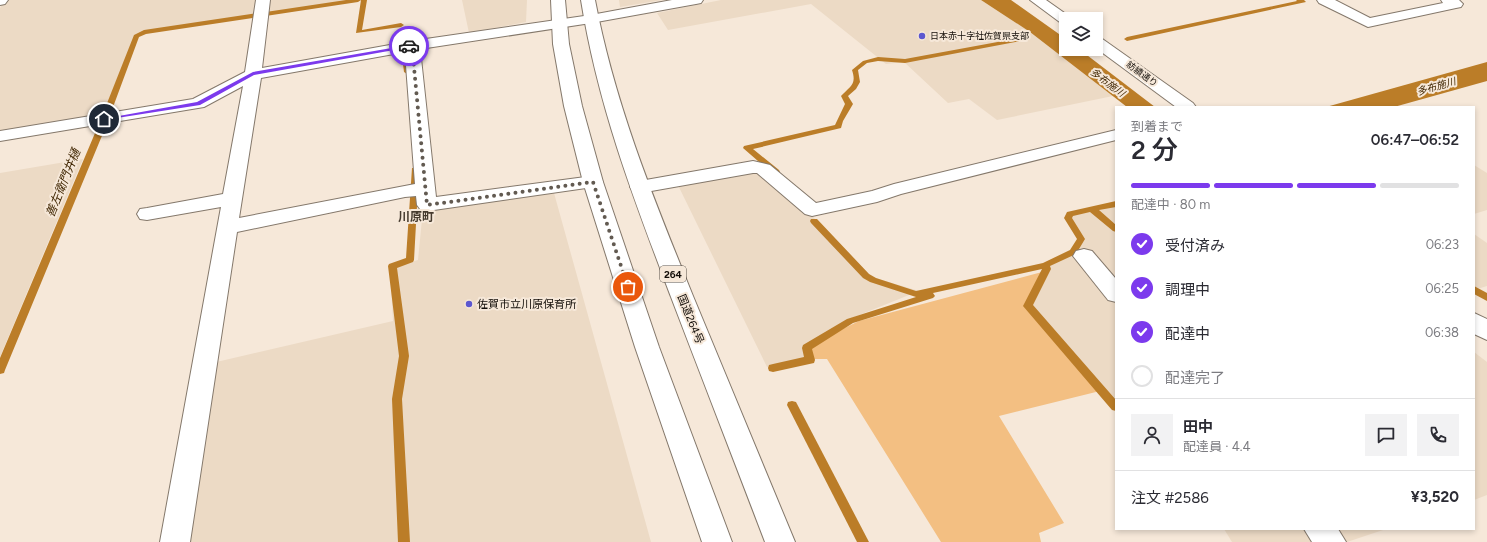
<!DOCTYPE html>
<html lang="ja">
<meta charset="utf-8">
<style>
body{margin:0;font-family:Figtree,"Noto Sans JP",sans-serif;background:#f2f2f3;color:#2b2b33;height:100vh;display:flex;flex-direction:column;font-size:15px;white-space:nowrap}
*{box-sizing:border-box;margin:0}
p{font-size:13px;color:#7c7c81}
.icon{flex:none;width:22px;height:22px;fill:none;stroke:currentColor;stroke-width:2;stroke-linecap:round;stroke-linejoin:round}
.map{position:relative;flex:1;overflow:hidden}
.side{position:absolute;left:1115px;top:106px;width:360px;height:424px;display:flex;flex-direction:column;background:#fff;border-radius:0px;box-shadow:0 2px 6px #0003}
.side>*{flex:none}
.controls{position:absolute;left:1059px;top:12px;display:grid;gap:8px}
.controls a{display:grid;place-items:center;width:44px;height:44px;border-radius:0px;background:#fff;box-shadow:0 2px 6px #0003;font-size:20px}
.pin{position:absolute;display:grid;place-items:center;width:34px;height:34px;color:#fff;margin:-17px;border:2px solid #fff;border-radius:50%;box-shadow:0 1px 4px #0007}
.courier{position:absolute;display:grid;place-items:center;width:40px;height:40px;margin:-20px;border:3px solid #7c3aed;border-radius:50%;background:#fff;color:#222;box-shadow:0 1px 5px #0007}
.summary em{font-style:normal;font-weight:600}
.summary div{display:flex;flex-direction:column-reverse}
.summary{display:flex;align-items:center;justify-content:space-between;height:68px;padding:0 16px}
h1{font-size:26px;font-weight:600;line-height:30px}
.bar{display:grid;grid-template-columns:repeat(4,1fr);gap:6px 4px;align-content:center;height:48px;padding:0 16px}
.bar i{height:5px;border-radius:3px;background:#e1e1e2}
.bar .active{background:#7c3aed}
.bar p{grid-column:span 4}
.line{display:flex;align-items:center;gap:10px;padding:0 16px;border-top:1px solid #e1e1e2}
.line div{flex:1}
.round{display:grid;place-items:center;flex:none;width:42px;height:42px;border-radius:0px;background:#f2f2f3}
ol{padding:0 16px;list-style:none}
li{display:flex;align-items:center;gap:12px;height:44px}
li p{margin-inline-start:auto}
li .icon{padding:4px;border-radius:50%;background:#7c3aed;color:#fff;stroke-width:4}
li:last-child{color:#7c7c81}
li i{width:22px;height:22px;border:2px solid #e1e1e2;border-radius:50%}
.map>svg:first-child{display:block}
</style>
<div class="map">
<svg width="1487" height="542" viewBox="0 0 1487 542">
<rect width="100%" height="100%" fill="#f6e8d9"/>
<g fill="#ecdac5">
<path d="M 5,0 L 365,0 L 148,32 L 134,37 L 103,114 L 0,131 L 0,8 Z"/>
<path d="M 462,0 L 527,0 L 526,22 L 469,33 Z"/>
<path d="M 619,0 L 662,0 L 620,7 Z"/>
<path d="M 721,0 L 981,0 L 1030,32 L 1113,96 L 997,120 L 969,99 L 948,103 L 904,62 L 886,64 L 811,4 L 668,30 L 657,13 Z"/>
<path d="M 83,159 L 0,357 L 0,173 Z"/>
<path d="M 761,164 L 872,277 L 919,291 L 847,320 L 804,348 L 808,359 L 767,367 L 674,177 Z"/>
<path d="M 1474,165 L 1487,173 L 1487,210 L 1474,214 Z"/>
<path d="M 554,193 L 651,542 L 187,542 L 212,363 L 393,321 L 390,268 L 418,260 L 423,209 Z"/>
<path d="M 1116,205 L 1116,404 L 1029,306 L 1050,268 L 1045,262 L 1078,249 L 1083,239 L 1070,218 L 1073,214 Z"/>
<path d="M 1474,234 L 1487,243 L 1487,286 L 1474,290 Z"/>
<path d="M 1474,352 L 1487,362 L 1487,495 L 1474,500 Z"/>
<path d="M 1224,529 L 1386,529 L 1347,542 L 1232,542 Z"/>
</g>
<path fill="#f3bf82" d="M 1042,272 L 1025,306 L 1100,391 L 999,416 L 1064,523 L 1039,533 L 1041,542 L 941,542 L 827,359 L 808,359 L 804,348 L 859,321 Z"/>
<g fill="#bb7d28">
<path d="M 981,0 L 1011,0 L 1066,39 L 1066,49 L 1079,49 L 1155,107 L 1127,107 L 1030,32 Z"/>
<path d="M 1487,62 L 1487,81 L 1394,107 L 1326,107 Z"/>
</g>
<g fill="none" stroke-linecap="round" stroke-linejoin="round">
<g fill="#bb7d28" fill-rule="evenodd">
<path d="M 346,0 L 361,0 L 358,2 L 146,34 L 139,37 L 106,126 L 5,370 L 4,373 L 0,374 L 0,358 L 98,126 L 134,35 L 144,30 Z"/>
<path d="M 361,0 L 367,0 L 362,30 L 401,23 L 404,25 L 401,27 L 356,33 Z"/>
<path d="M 1296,0 L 1304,0 L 1306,2 L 1127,41 L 1124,39 L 1127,37 L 1297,1 Z"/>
<path d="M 1019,38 L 1021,39 L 1021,41 L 905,63 L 878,61 L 867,63 L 858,70 L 860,82 L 856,89 L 848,96 L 853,104 L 843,121 L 841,128 L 753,149 L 779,170 L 780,172 L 779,174 L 773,174 L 743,148 L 744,146 L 835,125 L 845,104 L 841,96 C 850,86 857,85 852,70 L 863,61 L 878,57 L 905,59 Z"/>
<path d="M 405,54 L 408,56 L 410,72 L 407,74 L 404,72 L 402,56 Z"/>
<path d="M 412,168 L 415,168 L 419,170 L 414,260 L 413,262 L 397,268 L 409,356 L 402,399 L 410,542 L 398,542 L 392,399 L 399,356 L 388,266 L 389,264 L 406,258 Z"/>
<path d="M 1116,201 L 1116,207 L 1099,210 L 1116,225 L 1116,232 L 1113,231 L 1090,212 L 1073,216 L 1072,218 L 1085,239 L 1076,254 L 1050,266 L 1051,269 L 1033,305 L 1116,400 L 1116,411 L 1112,410 L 1023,306 L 1042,269 L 933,293 L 935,296 L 933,298 L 853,323 L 812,349 L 815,360 L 814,363 L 773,372 L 769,371 L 768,368 L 769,365 L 773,364 L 804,357 L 802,348 L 803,345 L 847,319 L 916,297 L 870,282 L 863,278 L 811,223 L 810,221 L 811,219 L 817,219 L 869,274 L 876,278 L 916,291 L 1043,263 L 1070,250 L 1077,239 L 1064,218 L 1067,212 Z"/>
<path d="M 1474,286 L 1487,293 L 1487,301 L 1474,294 Z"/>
<path d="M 792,401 L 796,402 L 869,542 L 857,542 L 787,405 L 788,402 Z"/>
</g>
<g stroke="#84786b" stroke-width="2">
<g id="minor">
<path d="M 0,0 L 8,0 L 5,4 L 0,5 Z"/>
<path d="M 256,0 L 270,0 L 262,68 L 412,41 L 591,15 L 672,0 L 703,0 L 701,3 L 696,4 L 591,23 L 420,49 L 436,197 L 593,176 L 600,178 L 603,182 L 600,186 L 427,211 L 420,209 L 417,205 L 416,196 L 405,197 L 237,232 L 190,542 L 160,542 L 221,207 L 147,220 L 140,219 L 137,214 L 140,209 L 147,208 L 223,194 L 243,86 L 204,107 L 0,141 L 0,131 L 193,99 L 245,72 ZM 405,52 L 415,184 L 239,218 L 261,78 Z"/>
<path d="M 1030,0 L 1046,0 L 1073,19 L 1066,19 L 1066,24 L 1061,23 Z"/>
<path d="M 1317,0 L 1335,0 L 1370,18 L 1443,3 L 1441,0 L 1459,0 L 1463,4 L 1461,7 L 1456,8 L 1368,27 L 1319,3 Z"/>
<path d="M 1096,36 L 1101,38 L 1193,103 L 1196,107 L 1176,107 L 1096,48 Z"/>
<path d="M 1116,130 L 1116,140 L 901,194 L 877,202 L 812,216 L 805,214 L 757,173 L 753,173 L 640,193 L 633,191 L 630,187 L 633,183 L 640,181 L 753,161 L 770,165 L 816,203 L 872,191 L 894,184 Z"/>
<path d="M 1084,249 L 1092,251 L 1116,279 L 1116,302 L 1108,300 L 1073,256 L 1076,251 Z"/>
<path d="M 1474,313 L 1487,319 L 1487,340 L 1474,334 Z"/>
<path d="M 1304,529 L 1338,529 L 1346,542 L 1312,542 Z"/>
</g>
</g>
<g stroke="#84786b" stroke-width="2">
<g id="highway">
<path d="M 551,0 L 565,0 L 569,44 L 582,106 L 603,182 L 659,347 L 732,542 L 702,542 L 635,347 L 583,182 L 564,106 L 553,44 Z"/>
<path d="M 581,0 L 595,0 C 615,105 653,197 693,296 C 727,378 761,460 795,542 L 765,542 C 734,460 702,379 671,297 C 633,197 598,106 581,0 Z"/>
</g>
</g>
<use href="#minor" fill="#fff" fill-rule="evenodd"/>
<use href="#highway" fill="#fff" fill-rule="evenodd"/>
</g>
<path fill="#7c3aed" d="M 409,45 L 411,47 L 254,75 L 200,105 L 104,120 L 102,119 L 197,102 L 253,72 Z"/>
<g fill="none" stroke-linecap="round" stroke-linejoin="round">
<path stroke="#625a51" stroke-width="4" stroke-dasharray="0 7.2" d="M 409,46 L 412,46 L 427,205 L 593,182 L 628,287"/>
</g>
<g fill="#5c57cf" stroke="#f6e8d9" stroke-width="1.5">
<circle cx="922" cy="36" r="4"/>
<circle cx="469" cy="304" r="4"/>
</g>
<g text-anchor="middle" stroke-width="4" stroke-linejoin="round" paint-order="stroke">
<g font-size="9" fill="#120d08" stroke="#f6e8d9" text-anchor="start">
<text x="930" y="39">日本赤十字社佐賀県支部</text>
</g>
<g font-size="9" fill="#120d08" stroke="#f6e8d9">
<text transform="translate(1142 74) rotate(36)" y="3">紡績通り</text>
</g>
<g font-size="10" font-style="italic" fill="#422804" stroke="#f6e8d9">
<text transform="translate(1108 82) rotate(37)" y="4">多布施川</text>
<text transform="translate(1436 86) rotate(-16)" y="4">多布施川</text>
</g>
<rect fill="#f6e8d9" stroke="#564f47" stroke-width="1" x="660" y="266" width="26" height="16" rx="3"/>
<g font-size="10" font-weight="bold" fill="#120d08">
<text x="673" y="278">264</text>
</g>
<g font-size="11" fill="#120d08" stroke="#f6e8d9" text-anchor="start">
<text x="477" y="308">佐賀市立川原保育所</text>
</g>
<g font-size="11" fill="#120d08" stroke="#f6e8d9">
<text transform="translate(691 319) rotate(68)" y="4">国道264号</text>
</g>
<g font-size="12" font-style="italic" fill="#422804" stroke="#f6e8d9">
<text transform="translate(63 183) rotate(-68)" y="4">善左衛門井樋</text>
</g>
<g font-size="12" font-weight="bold" fill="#463b2f" stroke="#f6e8d9">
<text x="416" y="221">川原町</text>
</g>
</g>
</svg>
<div class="controls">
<a><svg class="icon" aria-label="layers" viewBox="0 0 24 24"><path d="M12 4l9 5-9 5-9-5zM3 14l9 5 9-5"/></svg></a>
</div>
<div class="pin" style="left:628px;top:287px;background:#ea580c"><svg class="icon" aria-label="bag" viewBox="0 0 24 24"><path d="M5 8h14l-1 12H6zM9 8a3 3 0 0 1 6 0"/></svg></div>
<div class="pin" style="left:104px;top:119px;background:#1f2937"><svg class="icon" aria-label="home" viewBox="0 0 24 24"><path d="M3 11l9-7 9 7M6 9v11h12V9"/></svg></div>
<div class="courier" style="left:409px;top:46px"><svg class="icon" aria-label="car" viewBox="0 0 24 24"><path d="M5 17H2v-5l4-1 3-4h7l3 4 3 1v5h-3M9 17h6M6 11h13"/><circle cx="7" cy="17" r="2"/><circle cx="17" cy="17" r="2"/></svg></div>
<section class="side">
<div class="summary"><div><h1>2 分</h1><p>到着まで</p></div><em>06:47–06:52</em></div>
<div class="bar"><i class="active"></i><i class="active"></i><i class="active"></i><i></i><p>配達中 · 80 m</p></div>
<ol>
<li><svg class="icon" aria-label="check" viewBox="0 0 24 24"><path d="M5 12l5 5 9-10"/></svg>受付済み<p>06:23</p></li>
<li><svg class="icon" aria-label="check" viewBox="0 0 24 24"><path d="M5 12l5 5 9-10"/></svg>調理中<p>06:25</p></li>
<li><svg class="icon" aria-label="check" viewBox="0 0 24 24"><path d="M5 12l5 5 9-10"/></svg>配達中<p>06:38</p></li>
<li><i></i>配達完了</li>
</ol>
<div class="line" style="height:72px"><a class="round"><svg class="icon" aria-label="person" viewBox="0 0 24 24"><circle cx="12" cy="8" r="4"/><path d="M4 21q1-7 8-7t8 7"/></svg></a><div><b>田中</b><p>配達員 · 4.4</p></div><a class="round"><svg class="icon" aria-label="chat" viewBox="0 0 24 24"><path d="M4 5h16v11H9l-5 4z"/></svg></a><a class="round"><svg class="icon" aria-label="phone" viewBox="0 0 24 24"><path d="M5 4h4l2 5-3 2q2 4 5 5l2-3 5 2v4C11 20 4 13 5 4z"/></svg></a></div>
<div class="line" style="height:52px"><div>注文 #2586</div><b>¥3,520</b></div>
</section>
</div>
